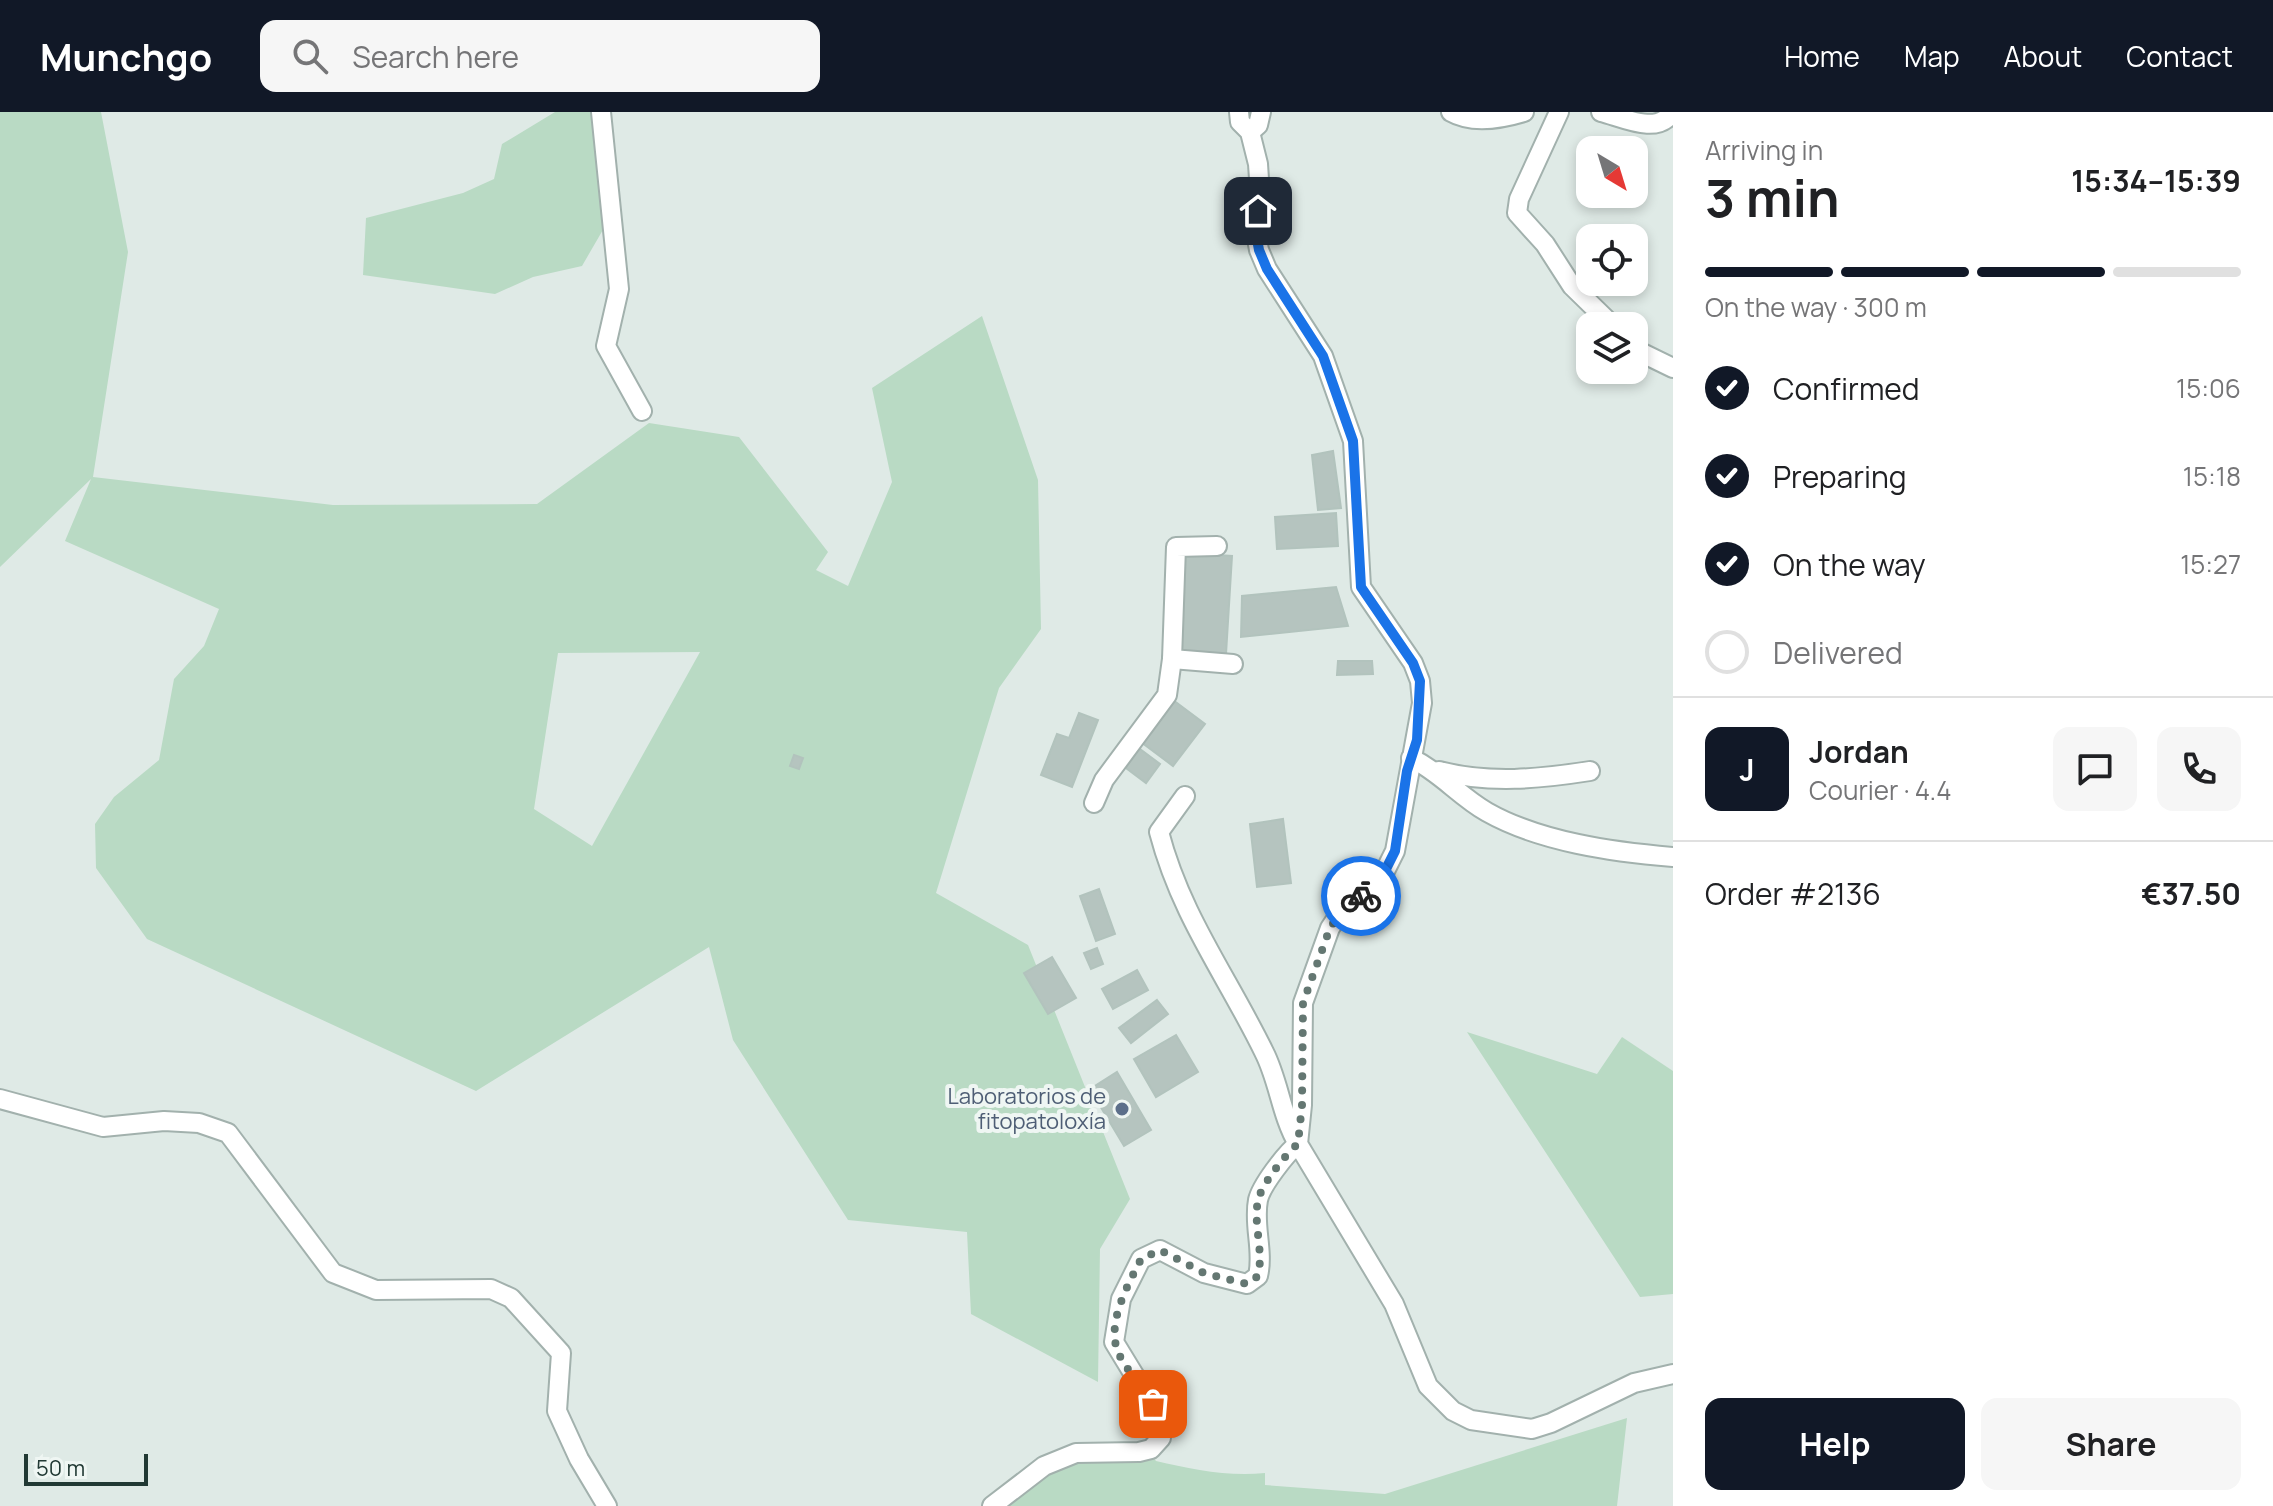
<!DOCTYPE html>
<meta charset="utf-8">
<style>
body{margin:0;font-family:Manrope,sans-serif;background:#f6f6f6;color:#202124;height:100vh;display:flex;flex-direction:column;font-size:30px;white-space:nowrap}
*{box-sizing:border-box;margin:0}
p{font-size:26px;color:#757577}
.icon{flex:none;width:44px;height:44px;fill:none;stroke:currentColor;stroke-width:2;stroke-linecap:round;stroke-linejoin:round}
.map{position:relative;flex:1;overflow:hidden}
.panel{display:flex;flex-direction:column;background:#fff;width:600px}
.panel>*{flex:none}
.needle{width:52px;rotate:142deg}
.controls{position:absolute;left:1576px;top:24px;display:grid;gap:16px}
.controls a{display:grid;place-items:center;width:72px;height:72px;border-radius:16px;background:#fff;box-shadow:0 4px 12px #0003;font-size:40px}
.scale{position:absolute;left:24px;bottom:20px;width:124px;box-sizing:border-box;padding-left:8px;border:4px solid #213934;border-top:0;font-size:22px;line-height:28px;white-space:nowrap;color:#213934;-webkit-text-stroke:6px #eff6f3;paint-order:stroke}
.pin{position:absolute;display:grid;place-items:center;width:68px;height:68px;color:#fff;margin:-34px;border-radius:16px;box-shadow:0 4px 12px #0006}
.courier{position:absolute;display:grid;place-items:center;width:80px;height:80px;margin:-40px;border:6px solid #1a73e8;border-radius:50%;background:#fff;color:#222;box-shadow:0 2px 10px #0007}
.head em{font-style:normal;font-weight:700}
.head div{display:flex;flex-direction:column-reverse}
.head{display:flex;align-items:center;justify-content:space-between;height:136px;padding:0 32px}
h1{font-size:52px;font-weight:700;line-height:60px}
.bar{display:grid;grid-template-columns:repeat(4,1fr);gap:12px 8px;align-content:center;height:96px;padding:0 32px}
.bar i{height:10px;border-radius:6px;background:#e0e0e0}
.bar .current{background:#111827}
.bar p{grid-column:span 4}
.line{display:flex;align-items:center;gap:20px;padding:0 32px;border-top:2px solid #e0e0e0}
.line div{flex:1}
.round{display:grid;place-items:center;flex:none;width:84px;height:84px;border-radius:16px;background:#f6f6f6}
ol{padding:0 32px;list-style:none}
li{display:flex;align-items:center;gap:24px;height:88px}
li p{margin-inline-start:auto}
li .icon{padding:8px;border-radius:50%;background:#111827;color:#fff;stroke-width:4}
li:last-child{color:#757577}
li i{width:44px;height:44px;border:4px solid #e0e0e0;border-radius:50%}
.action{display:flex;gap:16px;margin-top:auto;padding:16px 32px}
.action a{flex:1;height:92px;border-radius:16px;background:#111827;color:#fff;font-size:32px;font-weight:700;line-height:92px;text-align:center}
.action a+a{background:#f6f6f6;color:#202124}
header{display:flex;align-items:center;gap:48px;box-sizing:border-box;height:112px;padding:0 40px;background:#111827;color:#fff}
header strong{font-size:38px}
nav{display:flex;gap:44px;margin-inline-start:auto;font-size:28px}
.search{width:560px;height:72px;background:#f6f6f6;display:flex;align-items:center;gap:20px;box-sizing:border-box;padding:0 28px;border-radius:16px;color:#757577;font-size:30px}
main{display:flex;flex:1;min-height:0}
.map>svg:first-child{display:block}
</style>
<header>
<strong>Munchgo</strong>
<div class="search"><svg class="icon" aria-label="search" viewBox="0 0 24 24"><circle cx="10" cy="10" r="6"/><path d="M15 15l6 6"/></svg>Search here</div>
<nav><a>Home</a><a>Map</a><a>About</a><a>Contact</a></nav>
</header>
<main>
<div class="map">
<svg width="1673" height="1394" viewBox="0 0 1673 1394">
<rect width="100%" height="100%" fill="#dfeae6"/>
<g fill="#b9dac4" fill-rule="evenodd">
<path d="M 0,0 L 101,0 L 128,140 L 93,365 L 333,393 L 537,392 L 649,311 L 739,325 L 828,440 L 816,458 L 848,474 L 892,370 L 872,276 L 982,204 L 1038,368 L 1041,517 L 999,576 L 936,781 L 1028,833 L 1130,1087 L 1100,1137 L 1098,1270 L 971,1202 L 967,1120 L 848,1108 L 733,928 L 709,835 L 476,979 L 147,827 L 96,756 L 95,712 L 114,685 L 159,648 L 174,567 L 204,534 L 219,497 L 65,429 L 91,367 L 0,455 ZM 700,540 L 592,734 L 534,697 L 558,541 Z"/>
<path d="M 555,0 L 598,0 L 604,116 L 582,154 L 533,165 L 495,182 L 363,163 L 366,106 L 463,81 L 494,67 L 502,32 Z"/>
<path d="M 1467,920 L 1597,962 L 1622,925 L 1673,959 L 1673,1182 L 1640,1185 Z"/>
<path d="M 1627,1306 L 1617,1394 L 998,1394 L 1016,1379 L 1079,1343 L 1151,1342 L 1156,1349 C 1191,1357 1228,1365 1265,1361 L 1265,1373 L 1385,1382 Z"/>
</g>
<g fill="#b5c4bf" stroke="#b2c3bd" stroke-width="2">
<path d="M 1333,339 L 1341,396 L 1318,398 L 1312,343 Z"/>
<path d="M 1336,401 L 1338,434 L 1277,437 L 1275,405 Z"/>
<path d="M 1184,441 L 1232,444 L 1226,542 L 1177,541 Z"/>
<path d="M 1336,475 L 1348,514 L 1241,525 L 1242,484 Z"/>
<path d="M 1338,549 L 1372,549 L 1373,562 L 1337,563 Z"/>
<path d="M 1169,585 L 1205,612 L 1173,654 L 1137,627 Z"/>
<path d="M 1079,601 L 1098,608 L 1072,675 L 1041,663 L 1057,622 L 1069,626 Z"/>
<path d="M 1136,634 L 1160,652 L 1146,671 L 1122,653 Z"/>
<path d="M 794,643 L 803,646 L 799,657 L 790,654 Z"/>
<path d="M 1283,707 L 1291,771 L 1257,775 L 1250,712 Z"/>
<path d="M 1099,777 L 1115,822 L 1096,829 L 1080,784 Z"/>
<path d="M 1097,836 L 1103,852 L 1091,857 L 1084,841 Z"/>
<path d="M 1052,845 L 1076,886 L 1048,902 L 1024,861 Z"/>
<path d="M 1137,858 L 1148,878 L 1113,897 L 1102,877 Z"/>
<path d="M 1157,888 L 1168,902 L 1131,931 L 1119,916 Z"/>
<path d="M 1176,923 L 1198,960 L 1156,985 L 1134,947 Z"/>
<path d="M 1117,960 L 1151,1018 L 1124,1034 L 1090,977 Z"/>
</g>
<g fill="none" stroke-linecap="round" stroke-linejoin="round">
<g stroke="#a2b1ad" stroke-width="22">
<g id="minor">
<path d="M 601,0 L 619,177 L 606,234 L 642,299"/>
<path d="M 1239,0 L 1240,10 L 1250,20 L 1258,52 L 1260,82 L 1255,116 L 1259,138 L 1267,157 L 1323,244 L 1353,329 L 1361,475 L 1413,551 L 1420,569 L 1422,591 L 1395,739 L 1383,763 L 1340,801 L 1330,816 L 1303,891 L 1302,993 L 1298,1032 L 1394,1192 L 1428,1274 L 1453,1299 L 1471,1308 L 1532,1317 L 1551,1311 L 1634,1271 L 1673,1262"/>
<path d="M 1451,0 C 1472,12 1501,7 1524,0"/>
<path d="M 1559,0 L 1519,87 L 1517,101 L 1545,132 L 1572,174 L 1613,214"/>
<path d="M 1601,0 C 1622,5 1658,24 1672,0"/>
<path d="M 1250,20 L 1258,13 L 1261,0"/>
<path d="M 1634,237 L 1673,256"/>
<path d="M 1217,434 L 1176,435 L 1172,547 L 1233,552"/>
<path d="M 1411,646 C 1440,660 1459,684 1487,700 C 1540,730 1613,740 1673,745"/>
<path d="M 1439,659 C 1490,672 1539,667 1590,659"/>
<path d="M 1094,691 L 1104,668 L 1167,583 L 1172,547"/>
<path d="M 0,987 L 103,1015 L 164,1009 L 199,1011 L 228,1021 L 333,1161 L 376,1178 L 491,1177 L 511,1186 L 561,1241 L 557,1299 L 579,1347 L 607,1394"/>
<path d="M 992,1394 L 1044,1354 L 1076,1341 L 1139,1340 L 1151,1337 L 1161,1326 L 1161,1307 L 1114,1230 L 1121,1187 L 1141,1147 L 1160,1138 L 1204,1161 L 1247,1172 L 1258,1164 C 1264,1139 1253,1113 1258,1088 C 1261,1074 1286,1041 1298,1032 C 1281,1003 1279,969 1264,940 C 1227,864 1181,804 1159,720 L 1185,684"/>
</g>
</g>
<use href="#minor" stroke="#fff" stroke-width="18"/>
</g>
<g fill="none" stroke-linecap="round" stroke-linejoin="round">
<path stroke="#647772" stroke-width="8" stroke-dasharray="0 14.4" d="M 1153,1292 C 1144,1275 1130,1263 1121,1246 C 1103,1216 1127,1175 1141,1147 L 1160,1138 L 1204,1161 L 1247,1172 L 1258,1164 C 1264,1139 1253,1113 1258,1088 C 1261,1074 1286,1041 1298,1032 L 1302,993 L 1303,891 L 1330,816 L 1340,801 L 1361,784"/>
<path stroke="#1a73e8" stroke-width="10" d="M 1258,99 L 1255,116 L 1259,138 L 1267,157 L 1323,244 L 1353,329 L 1361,475 L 1413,551 L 1420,569 L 1417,628 L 1407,659 L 1395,739 L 1383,763 L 1361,784"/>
</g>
<circle fill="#5c6f8a" stroke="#eff6f3" stroke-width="3" cx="1122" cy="997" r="8"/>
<g text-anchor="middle" stroke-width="8" stroke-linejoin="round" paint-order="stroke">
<g font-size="22" fill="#4e5e75" stroke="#eff6f3" text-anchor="end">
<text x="1106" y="992">Laboratorios de<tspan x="1106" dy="25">fitopatoloxía</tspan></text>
</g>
</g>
</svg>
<div class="controls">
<a><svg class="needle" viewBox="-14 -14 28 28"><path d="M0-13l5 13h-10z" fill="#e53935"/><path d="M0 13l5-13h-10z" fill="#757577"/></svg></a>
<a><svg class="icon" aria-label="locate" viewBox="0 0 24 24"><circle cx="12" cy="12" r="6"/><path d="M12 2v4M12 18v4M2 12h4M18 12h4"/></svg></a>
<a><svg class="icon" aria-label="layers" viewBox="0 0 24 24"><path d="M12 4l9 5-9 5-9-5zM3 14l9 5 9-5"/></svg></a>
</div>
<div class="scale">50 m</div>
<div class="pin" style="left:1153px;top:1292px;background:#ea580c"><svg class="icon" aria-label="bag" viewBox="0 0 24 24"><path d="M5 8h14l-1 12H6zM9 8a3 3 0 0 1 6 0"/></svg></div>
<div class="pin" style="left:1258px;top:99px;background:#1f2937"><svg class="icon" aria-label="home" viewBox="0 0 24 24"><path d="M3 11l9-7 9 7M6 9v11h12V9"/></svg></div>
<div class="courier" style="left:1361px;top:784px"><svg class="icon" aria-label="bike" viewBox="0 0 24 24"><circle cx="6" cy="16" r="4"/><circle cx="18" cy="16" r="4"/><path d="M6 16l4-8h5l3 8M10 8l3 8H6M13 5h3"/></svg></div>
</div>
<section class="panel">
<div class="head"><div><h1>3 min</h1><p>Arriving in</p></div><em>15:34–15:39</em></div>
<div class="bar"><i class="current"></i><i class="current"></i><i class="current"></i><i></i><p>On the way · 300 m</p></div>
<ol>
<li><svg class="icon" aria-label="check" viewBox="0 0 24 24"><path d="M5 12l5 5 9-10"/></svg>Confirmed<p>15:06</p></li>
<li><svg class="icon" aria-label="check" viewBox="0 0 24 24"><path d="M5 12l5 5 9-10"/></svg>Preparing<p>15:18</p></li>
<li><svg class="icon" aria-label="check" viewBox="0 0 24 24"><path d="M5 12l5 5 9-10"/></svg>On the way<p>15:27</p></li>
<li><i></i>Delivered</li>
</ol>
<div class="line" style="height:144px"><b class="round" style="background:#111827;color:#fff">J</b><div><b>Jordan</b><p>Courier · 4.4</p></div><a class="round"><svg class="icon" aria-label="chat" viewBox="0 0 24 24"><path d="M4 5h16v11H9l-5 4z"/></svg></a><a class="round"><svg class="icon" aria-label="phone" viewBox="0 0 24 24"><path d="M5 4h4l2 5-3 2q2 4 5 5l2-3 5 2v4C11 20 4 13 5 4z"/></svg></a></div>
<div class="line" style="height:104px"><div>Order #2136</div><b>€37.50</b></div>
<div class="action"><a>Help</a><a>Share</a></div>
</section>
</main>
